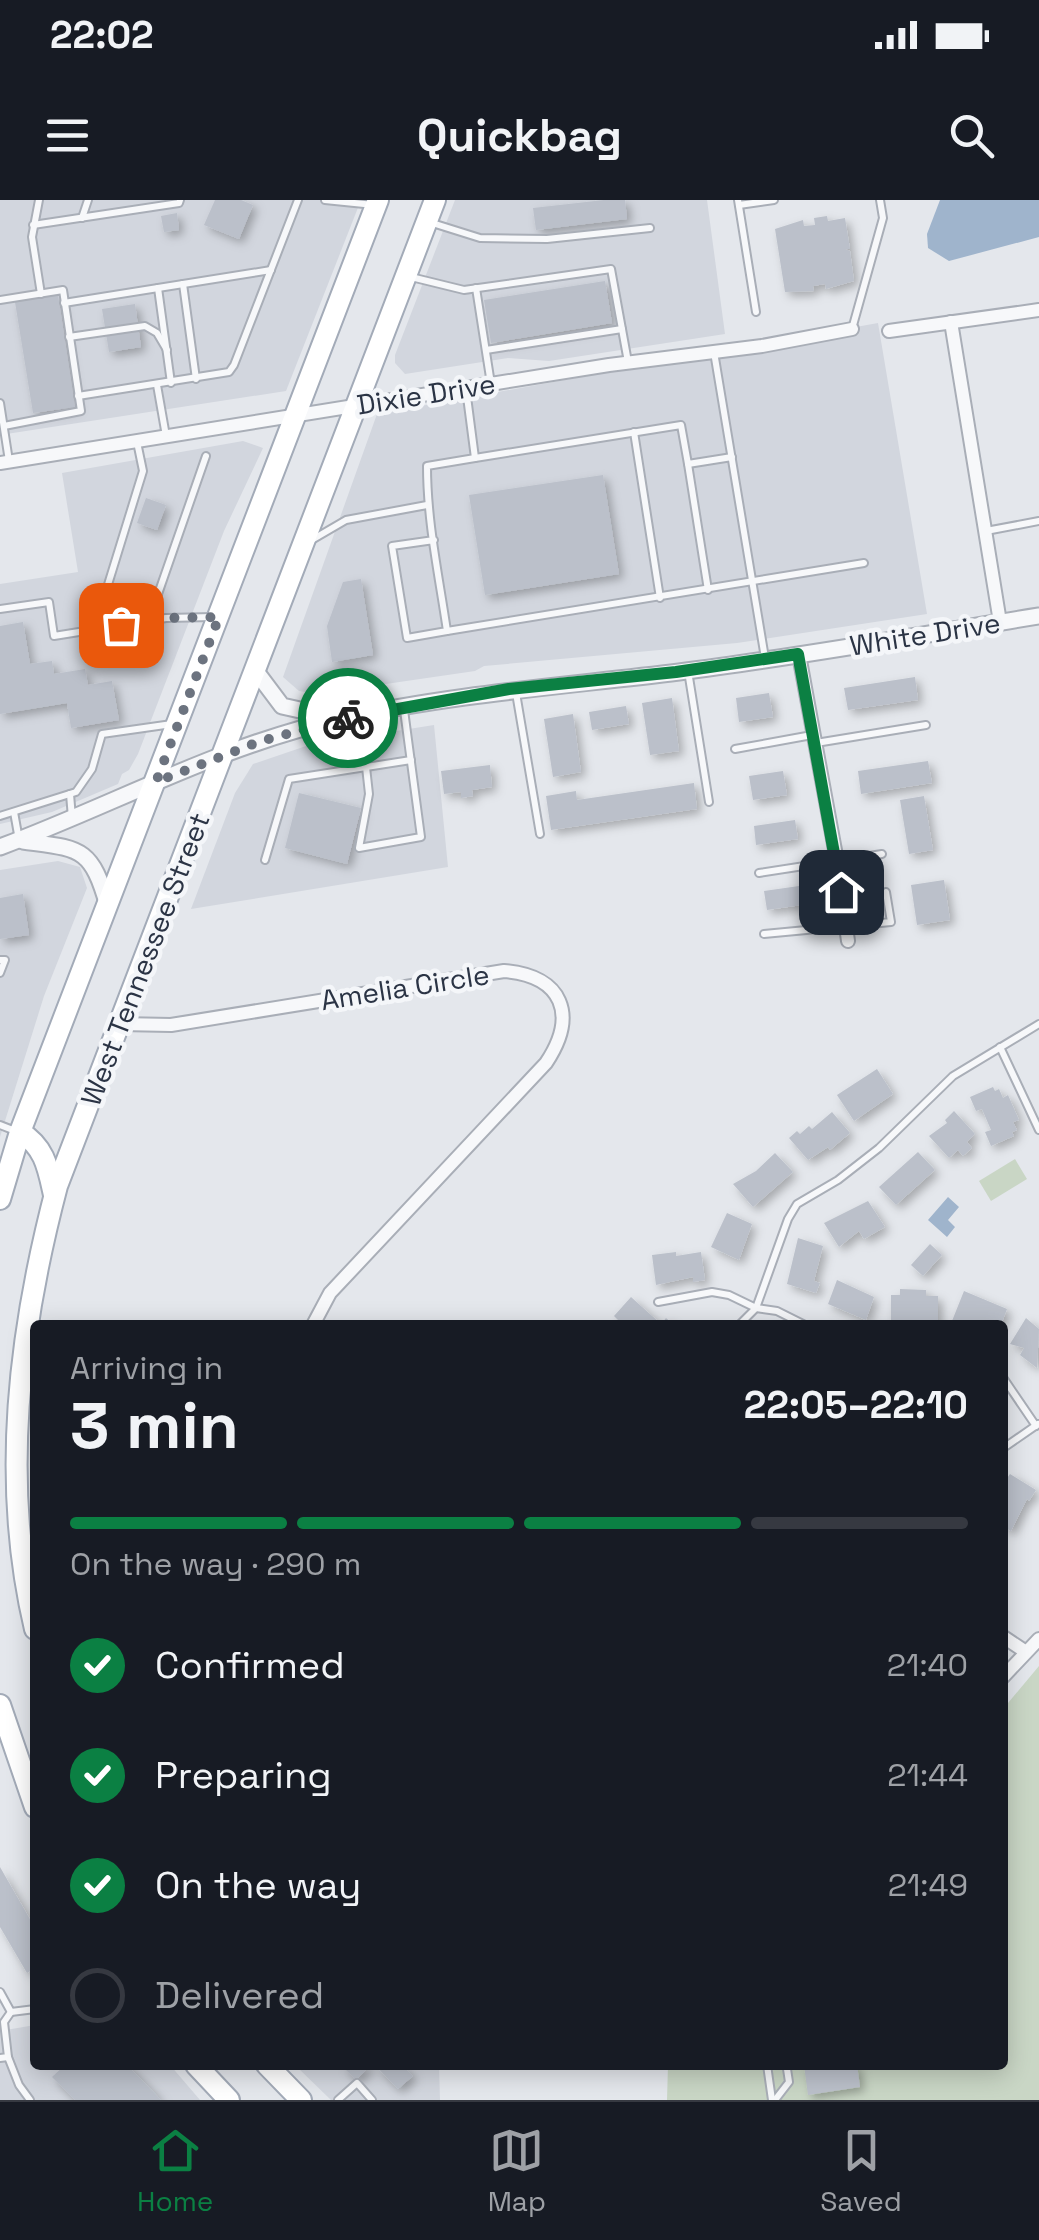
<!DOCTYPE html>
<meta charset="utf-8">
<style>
body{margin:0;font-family:"Space Grotesk",sans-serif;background:#242831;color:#f1f3f6;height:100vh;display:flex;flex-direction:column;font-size:38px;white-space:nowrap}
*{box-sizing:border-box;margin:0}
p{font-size:32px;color:#9ea1a6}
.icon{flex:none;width:55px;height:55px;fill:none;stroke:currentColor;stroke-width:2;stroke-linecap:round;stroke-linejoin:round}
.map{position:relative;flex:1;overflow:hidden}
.panel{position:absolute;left:30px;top:1120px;width:978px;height:750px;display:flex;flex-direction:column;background:#171b24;border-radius:10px;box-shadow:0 5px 25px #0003}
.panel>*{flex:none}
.pin{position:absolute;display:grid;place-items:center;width:85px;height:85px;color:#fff;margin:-42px;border-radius:20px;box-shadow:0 5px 15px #0006}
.courier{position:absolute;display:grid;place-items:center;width:100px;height:100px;margin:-50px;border:8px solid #0b8043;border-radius:50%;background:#fff;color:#222;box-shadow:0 2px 12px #0007}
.overview em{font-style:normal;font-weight:600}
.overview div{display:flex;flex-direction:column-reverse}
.overview{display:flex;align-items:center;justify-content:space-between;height:170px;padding:0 40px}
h1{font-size:65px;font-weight:600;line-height:75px}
.bar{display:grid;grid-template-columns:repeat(4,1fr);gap:15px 10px;align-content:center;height:120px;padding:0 40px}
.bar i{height:12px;border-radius:8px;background:#363941}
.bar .on{background:#0b8043}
.bar p{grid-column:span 4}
ol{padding:0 40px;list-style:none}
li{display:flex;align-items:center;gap:30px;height:110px}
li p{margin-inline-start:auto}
li .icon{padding:10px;border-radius:50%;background:#0b8043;color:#fff;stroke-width:4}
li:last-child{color:#9ea1a6}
li i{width:55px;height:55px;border:5px solid #363941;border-radius:50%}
.status{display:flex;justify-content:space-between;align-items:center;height:70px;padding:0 50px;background:#171b24;direction:ltr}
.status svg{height:28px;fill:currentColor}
header{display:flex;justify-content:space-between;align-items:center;height:130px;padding:0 40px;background:#171b24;font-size:45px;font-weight:600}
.tab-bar{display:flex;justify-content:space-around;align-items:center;height:140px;border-top:2px solid #363941;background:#171b24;font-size:28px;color:#9ea1a6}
.tab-bar a{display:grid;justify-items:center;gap:5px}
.tab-bar .on{color:#0b8043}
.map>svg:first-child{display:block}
</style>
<div class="status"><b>22:02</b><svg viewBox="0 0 49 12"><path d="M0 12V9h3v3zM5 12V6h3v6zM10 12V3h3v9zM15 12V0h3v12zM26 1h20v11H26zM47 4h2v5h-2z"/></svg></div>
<header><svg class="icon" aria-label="menu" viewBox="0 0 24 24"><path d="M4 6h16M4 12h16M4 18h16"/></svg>Quickbag<svg class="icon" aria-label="search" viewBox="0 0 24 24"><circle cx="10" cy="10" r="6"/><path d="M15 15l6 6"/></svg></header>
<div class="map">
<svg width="1039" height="1900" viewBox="0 0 1039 1900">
<defs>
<filter id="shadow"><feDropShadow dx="4.5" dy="4.5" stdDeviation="5" flood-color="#0004"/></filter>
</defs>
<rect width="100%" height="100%" fill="#e4e7ec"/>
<g fill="#d2d6de">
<path d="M 0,0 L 361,0 L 286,191 L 0,235 Z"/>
<path d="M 455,0 L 707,0 L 725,134 L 549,161 L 508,158 L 405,174 L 395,163 L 395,155 Z"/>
<path d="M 878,123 L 927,414 L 737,443 L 484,466 L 475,471 L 317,494 L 299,491 L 283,477 L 377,214 Z"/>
<path d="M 243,241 L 263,248 L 224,331 L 138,554 L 129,570 L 122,574 L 118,584 L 52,612 L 0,624 L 0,384 L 78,372 L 62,273 Z"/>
<path d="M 434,525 L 448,667 L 191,709 L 235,593 L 253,564 L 309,545 Z"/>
<path d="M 58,661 L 80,667 L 87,688 L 44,796 L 0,937 L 0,670 Z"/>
<path d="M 35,1825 L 35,1865 L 170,1865 L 200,1900 L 0,1900 L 0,1831 Z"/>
<path d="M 295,1865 L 439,1865 L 440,1900 L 331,1900 Z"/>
</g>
<g fill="#c9d6c5">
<path d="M 1015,959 L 1027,979 L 991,1001 L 979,981 Z"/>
<path d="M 1039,1466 L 1039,1900 L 667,1900 L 668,1865 L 1002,1865 L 1003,1509 Z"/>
</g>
<g fill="#9fb4cc">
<path d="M 940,0 L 1039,0 L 1039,37 L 949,61 L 928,48 L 927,34 Z"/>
<path d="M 948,997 L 959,1007 L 948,1020 L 955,1027 L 947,1037 L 928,1020 Z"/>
</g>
<g fill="#bbc0ca" filter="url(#shadow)">
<path d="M 215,0 L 241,0 L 253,5 L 239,39 L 204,25 Z"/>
<path d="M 604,0 L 625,0 L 627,19 L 536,30 L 533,8 Z"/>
<path d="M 177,13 L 179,30 L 164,32 L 161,16 Z"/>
<path d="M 827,16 L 828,21 L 845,18 L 850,49 L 845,49 L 850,51 L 854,81 L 826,89 L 825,84 L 813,86 L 814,91 L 785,92 L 775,29 L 803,20 L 804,26 L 815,25 L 814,18 Z"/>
<path d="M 605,81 L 612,123 L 491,143 L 484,100 Z"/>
<path d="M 58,95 L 75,207 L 33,213 L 15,102 Z"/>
<path d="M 135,104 L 141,147 L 109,152 L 102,109 Z"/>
<path d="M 603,275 L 619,374 L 485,395 L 469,295 Z"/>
<path d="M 146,298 L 166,305 L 157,330 L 137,323 Z"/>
<path d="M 361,379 L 373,455 L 332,462 L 327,426 L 343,382 Z"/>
<path d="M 23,422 L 30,464 L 52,461 L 54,474 L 85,469 L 88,485 L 112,481 L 119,520 L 71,528 L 67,503 L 0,514 L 0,426 Z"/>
<path d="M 915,477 L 918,500 L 848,510 L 844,488 Z"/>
<path d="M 769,493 L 773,517 L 739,522 L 736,498 Z"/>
<path d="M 672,498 L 679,551 L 650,555 L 642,503 Z"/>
<path d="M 626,506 L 629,524 L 592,530 L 589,512 Z"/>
<path d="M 573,514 L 581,572 L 553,577 L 544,519 Z"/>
<path d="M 928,561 L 932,583 L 861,594 L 858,571 Z"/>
<path d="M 490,565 L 492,587 L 472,590 L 473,596 L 461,598 L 461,592 L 444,594 L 441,571 Z"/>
<path d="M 783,571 L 787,595 L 753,600 L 749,576 Z"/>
<path d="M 694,583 L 697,609 L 551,630 L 546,596 L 576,591 L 577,600 Z"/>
<path d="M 299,593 L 361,608 L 347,664 L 285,648 Z"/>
<path d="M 924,596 L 933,650 L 909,654 L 900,600 Z"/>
<path d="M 795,620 L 798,639 L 756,645 L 754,626 Z"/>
<path d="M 944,680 L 950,720 L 917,725 L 911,685 Z"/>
<path d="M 806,685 L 809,704 L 767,710 L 764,691 Z"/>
<path d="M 23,694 L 29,735 L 0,739 L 0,698 Z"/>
<path d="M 877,869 L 893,894 L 854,921 L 837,895 Z"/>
<path d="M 993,887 L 995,891 L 999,889 L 1003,898 L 1008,895 L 1019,920 L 1013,922 L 1017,930 L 1012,932 L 1014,936 L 991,946 L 985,932 L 991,930 L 982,909 L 976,911 L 970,897 Z"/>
<path d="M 954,911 L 975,934 L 967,942 L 972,948 L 963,956 L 958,950 L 949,958 L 929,936 L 947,923 L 945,920 Z"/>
<path d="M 832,912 L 850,933 L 830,950 L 828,947 L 808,960 L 789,938 L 797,931 L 800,934 L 809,926 L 812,929 Z"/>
<path d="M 918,952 L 935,970 L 896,1005 L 879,987 Z"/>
<path d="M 775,953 L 793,972 L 753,1007 L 733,984 L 756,971 Z"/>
<path d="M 868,1001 L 885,1027 L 864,1039 L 859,1031 L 839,1047 L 824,1023 Z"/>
<path d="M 727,1013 L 752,1024 L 739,1060 L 711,1047 Z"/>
<path d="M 798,1038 L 823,1046 L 814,1081 L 820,1083 L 816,1093 L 787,1084 Z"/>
<path d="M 930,1044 L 942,1055 L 923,1076 L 911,1065 Z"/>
<path d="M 676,1052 L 676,1056 L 701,1052 L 705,1080 L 693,1082 L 693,1077 L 656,1085 L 652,1055 Z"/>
<path d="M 837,1080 L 874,1097 L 866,1120 L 828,1104 Z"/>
<path d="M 900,1089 L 926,1090 L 926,1096 L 938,1096 L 938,1124 L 891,1125 L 891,1095 L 900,1095 Z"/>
<path d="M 964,1091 L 1007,1109 L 1001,1125 L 963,1125 L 952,1121 Z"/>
<path d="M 631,1097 L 661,1124 L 666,1118 L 674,1125 L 623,1125 L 614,1116 Z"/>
<path d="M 1026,1118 L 1039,1129 L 1037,1168 L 1020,1155 L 1024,1148 L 1010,1144 Z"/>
<path d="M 1010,1274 L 1036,1290 L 1029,1301 L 1027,1299 L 1011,1331 L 1002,1326 L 1002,1291 L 1006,1286 L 1003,1284 Z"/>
<path d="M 0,1667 L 35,1728 L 35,1768 L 27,1773 L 0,1727 Z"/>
<path d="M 65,1865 L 127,1865 L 161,1900 L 75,1900 L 52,1877 Z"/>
<path d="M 341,1865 L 371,1865 L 356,1880 Z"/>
<path d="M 375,1865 L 400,1865 L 401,1870 L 404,1867 L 413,1876 L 398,1889 Z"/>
<path d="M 804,1865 L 857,1865 L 860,1887 L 808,1895 Z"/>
</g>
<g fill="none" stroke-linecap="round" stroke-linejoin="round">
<g stroke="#a9aeb7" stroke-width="10">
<g id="service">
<path d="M 39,0 L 32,37 L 41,94"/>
<path d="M 325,0 L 374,5"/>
<path d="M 738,0 L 756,112"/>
<path d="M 739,5 L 774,0"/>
<path d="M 82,18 L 88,0"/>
<path d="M 429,22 L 480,38 L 547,39 L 650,28"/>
<path d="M 33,25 L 179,3 L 180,0"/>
<path d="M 411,77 L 464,90 L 611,69 L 628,162"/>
<path d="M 183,84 L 196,179"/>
<path d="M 158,88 L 171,183"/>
<path d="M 476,88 L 491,184"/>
<path d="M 0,100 L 63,90 L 81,211 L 4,226"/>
<path d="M 64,103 L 271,70"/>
<path d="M 852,129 L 883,18 L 880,0"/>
<path d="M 69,137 L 145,126 L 157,133 L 167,150"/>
<path d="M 486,150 L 622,129"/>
<path d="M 714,152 L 765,458"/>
<path d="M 157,185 L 166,236"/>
<path d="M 78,196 L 229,172 L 234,165 L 298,0"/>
<path d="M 0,203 L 9,261"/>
<path d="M 634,232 L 660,398"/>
<path d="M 475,258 L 681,225 L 688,264 L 732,257"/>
<path d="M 688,264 L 708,390"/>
<path d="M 986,331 L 1039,321"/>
<path d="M 434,340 L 392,346 L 407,438 L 447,431 C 439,376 427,322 427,266 L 475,258 L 466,189"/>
<path d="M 310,341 L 346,320 L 427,305"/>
<path d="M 0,409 L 49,402 L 54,436 L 166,418 L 213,417"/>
<path d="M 149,420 L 206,256"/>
<path d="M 94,430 L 143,271 L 137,242"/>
<path d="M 447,431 L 864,363"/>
<path d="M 688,471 L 709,602"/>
<path d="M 516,493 L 540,634"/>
<path d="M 816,543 L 926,525"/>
<path d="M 735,549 L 812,535"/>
<path d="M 366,567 L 369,594 L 359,648 L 421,637 L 404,510"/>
<path d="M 70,594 L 72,618"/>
<path d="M 14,612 L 19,640"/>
<path d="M 0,616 L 76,592 L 92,569 L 102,534 L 172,524"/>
<path d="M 265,660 L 289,579 L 411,560"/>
<path d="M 759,673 L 882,654"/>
<path d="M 764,734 L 891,722 L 886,692"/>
<path d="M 0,760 L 5,760 L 0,773"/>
<path d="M 1000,847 L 1039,930"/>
<path d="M 0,925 L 18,932"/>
<path d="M 658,1102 L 712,1092 L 729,1095 L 756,1108 L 777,1111 L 805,1125"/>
<path d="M 739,1125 L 756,1108 L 788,1019 L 797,1004 L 838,980 L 879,948 L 953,876 L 1039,824"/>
<path d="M 1002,1176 L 1036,1226"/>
<path d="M 1002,1249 L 1038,1224"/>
<path d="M 0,1792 L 11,1812"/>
<path d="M 11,1812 L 35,1809"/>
<path d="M 8,1857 L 19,1885 L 30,1900"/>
<path d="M 0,1858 L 8,1857 L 4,1822 L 11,1812"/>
<path d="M 767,1865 L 772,1900"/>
<path d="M 338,1900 L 357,1883 L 372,1900"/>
<path d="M 775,1900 L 789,1882 L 787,1869"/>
</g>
</g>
<g stroke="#a9aeb7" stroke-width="16">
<g id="minor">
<path d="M 951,122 L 1000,422"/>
<path d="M 889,131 L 1039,110"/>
<path d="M 0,263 L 609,165 L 762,146 L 852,129"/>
<path d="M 799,455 L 837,661 L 848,741"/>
<path d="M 120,824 L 171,825 L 504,771 C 563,776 578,815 546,863 L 330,1093 L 313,1125"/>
<path d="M 1002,1436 L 1026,1452"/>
<path d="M 1002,1478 L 1039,1439"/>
</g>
</g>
<g stroke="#a9aeb7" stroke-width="19">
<g id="tertiary">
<path d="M 255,470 L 282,506 L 336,518"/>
<path d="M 23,641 C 80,649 91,646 108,706"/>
<path d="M 0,647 C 113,605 221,545 340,519 C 452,494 566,486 679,472 C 799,457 919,435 1039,416"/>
</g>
</g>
<g stroke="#a3abb8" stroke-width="24">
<g id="primary">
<path d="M 20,932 C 45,947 48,968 54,995"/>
<path d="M 0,999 L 20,932 L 378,0"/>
<path d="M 35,1429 C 0,1281 19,1130 57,986 L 435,0"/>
<path d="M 0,1505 L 35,1607"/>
<path d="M 196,1865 L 229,1900"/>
<path d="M 267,1865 L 301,1900"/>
</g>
</g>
<use href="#service" stroke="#f7f8fa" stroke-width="6"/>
<use href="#minor" stroke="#f7f8fa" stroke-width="12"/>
<use href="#tertiary" stroke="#f7f8fa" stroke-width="15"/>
<use href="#primary" stroke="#fff" stroke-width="20"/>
</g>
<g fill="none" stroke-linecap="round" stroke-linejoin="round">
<path stroke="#6c737f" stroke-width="10" stroke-dasharray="0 18" d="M 121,425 L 166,418 L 219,417 L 156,582 L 261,541 L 348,518"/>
<path stroke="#0b8043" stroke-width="12" d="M 348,518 L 509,489 L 676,472 L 798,454 L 841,692"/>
</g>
<g text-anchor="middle" stroke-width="9" stroke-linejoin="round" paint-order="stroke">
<g font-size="28" fill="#2b3445" stroke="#f4f6f9">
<text transform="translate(426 194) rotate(-9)" y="10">Dixie Drive</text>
<text transform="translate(925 434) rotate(-9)" y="10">White Drive</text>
<text transform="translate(145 759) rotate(-69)" y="10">West Tennessee Street</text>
<text transform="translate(405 787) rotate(-9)" y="10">Amelia Circle</text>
</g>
</g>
</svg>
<div class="pin" style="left:121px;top:425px;background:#ea580c"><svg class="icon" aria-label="bag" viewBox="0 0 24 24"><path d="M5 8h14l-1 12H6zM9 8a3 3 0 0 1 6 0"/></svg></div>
<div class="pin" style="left:841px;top:692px;background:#1f2937"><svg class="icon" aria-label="home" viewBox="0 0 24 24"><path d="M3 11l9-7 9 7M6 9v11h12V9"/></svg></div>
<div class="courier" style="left:348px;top:518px"><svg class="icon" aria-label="bike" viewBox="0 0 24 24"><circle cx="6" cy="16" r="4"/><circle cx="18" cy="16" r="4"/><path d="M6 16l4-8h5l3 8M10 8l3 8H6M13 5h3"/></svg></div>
<section class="panel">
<div class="overview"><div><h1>3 min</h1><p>Arriving in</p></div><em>22:05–22:10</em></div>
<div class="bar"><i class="on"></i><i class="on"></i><i class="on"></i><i></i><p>On the way · 290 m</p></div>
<ol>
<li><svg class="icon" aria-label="check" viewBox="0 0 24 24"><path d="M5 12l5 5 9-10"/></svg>Confirmed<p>21:40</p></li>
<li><svg class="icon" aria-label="check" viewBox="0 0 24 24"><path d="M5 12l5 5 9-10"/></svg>Preparing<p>21:44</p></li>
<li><svg class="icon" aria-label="check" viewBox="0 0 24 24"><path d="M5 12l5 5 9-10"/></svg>On the way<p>21:49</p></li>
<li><i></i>Delivered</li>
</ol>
</section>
</div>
<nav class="tab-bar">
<a class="on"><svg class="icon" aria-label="home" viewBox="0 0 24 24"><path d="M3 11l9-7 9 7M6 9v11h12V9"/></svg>Home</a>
<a><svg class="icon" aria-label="map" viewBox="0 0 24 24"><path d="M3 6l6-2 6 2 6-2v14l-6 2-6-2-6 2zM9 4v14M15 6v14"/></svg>Map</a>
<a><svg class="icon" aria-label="saved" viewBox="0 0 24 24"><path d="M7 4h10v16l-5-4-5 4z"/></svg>Saved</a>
</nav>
